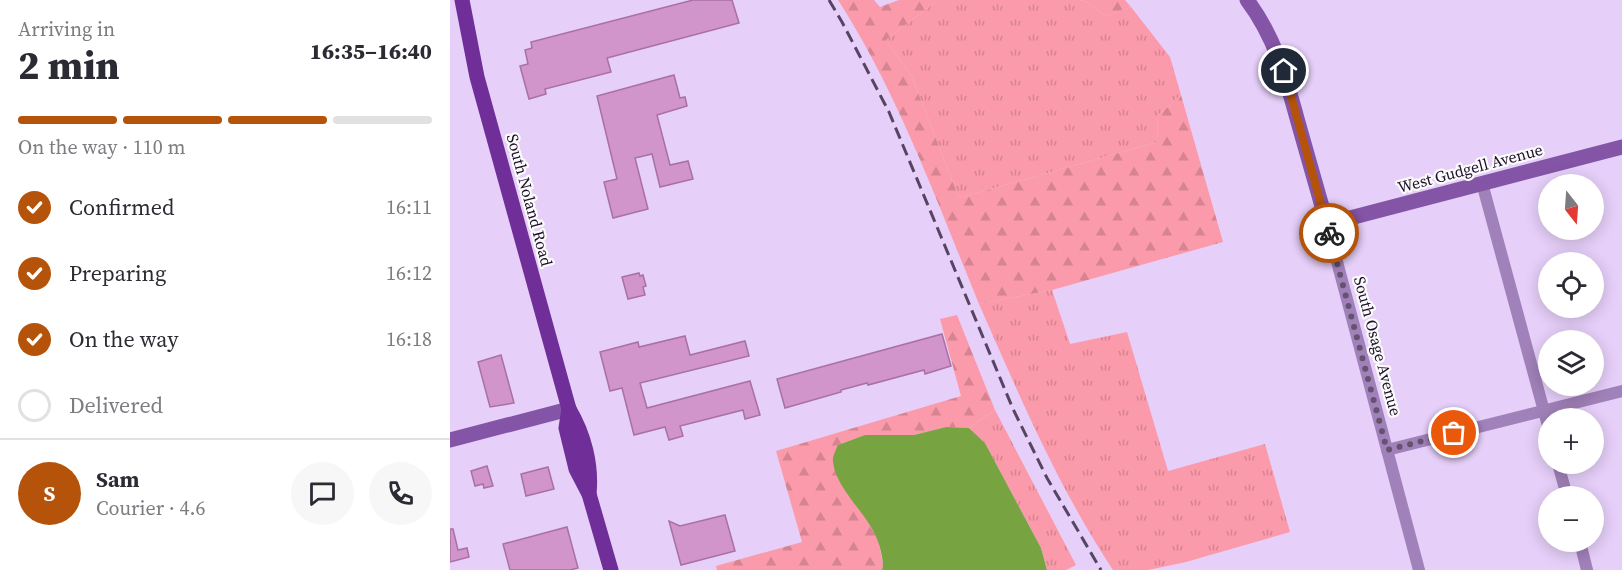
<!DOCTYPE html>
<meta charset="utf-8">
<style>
body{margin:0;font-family:"Source Serif 4",serif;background:#f7f7f7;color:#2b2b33;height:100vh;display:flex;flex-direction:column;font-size:22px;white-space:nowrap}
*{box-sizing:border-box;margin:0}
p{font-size:20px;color:#7c7c81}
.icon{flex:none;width:33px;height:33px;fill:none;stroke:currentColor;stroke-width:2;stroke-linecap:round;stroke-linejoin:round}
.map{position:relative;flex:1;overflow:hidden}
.details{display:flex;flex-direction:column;background:#fff;width:450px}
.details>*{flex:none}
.needle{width:39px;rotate:163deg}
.buttons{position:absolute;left:1088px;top:174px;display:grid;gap:12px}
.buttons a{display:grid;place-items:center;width:66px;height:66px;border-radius:50%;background:#fff;box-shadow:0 3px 15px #0003;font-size:30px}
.pin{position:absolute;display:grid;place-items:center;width:51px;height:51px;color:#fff;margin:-26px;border:3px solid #fff;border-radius:50%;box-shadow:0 2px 6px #0007}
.courier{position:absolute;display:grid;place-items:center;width:60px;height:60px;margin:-30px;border:4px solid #b45309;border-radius:50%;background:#fff;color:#222;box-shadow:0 2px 8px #0007}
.overview em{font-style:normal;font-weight:800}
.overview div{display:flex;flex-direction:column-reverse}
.overview{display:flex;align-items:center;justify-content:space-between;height:102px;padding:0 18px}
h1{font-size:39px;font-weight:800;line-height:45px}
.bar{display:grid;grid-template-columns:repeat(4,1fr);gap:9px 6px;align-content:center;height:72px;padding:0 18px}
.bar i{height:8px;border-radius:4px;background:#e1e1e2}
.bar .active{background:#b45309}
.bar p{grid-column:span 4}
.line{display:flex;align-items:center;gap:15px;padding:0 18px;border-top:2px solid #e1e1e2}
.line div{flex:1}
.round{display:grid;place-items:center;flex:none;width:63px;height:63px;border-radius:32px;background:#f7f7f7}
ol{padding:0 18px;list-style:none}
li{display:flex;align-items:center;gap:18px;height:66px}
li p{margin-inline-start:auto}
li .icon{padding:6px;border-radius:50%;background:#b45309;color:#fff;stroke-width:4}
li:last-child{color:#7c7c81}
li i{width:33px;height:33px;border:3px solid #e1e1e2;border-radius:50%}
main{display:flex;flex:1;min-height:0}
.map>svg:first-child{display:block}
</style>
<main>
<section class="details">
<div class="overview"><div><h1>2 min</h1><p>Arriving in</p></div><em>16:35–16:40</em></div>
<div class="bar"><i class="active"></i><i class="active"></i><i class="active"></i><i></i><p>On the way · 110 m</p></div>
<ol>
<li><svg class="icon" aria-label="check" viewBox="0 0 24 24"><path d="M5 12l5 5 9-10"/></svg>Confirmed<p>16:11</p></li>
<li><svg class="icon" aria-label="check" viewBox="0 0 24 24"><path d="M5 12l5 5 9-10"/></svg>Preparing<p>16:12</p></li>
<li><svg class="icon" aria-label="check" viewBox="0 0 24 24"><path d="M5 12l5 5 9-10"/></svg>On the way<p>16:18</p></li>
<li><i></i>Delivered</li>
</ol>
<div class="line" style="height:108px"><b class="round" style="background:#b45309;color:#fff">S</b><div><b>Sam</b><p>Courier · 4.6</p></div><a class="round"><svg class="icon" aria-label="chat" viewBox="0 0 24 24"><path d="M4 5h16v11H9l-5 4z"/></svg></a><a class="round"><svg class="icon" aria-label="phone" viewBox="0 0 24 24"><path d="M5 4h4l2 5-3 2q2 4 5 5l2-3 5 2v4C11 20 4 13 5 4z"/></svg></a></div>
</section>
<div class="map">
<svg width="1172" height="570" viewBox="0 0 1172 570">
<defs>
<pattern id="grass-tufts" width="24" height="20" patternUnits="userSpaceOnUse" patternTransform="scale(1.5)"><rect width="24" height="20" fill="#fa9aaa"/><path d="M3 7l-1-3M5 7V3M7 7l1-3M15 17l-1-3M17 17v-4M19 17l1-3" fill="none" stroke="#d68492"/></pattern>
<pattern id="forest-firs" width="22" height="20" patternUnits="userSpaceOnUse" patternTransform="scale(1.5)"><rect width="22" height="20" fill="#fa9aaa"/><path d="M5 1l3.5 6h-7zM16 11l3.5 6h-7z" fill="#d68492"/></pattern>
</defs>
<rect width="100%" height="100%" fill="#e6cff9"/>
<g fill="url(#grass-tufts)">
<path d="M 488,0 L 630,0 L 637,2 L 656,16 L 681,7 L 720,57 L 731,95 L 708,115 L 707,142 L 509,198 L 462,77 L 436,40 Z"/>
<path d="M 602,290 L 620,344 L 677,332 L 718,471 L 815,444 L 840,532 L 736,562 L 698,570 L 663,570 C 608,487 569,395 529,304 Z"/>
<path d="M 545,410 L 626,565 L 616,570 L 597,570 L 591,548 L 535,443 L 519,428 Z"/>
</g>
<g fill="url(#forest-firs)">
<path d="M 388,0 L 424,0 L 430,7 L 449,0 L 488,0 L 436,40 L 462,77 L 509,198 L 707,142 L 708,115 L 731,95 L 773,242 L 602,290 L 529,304 C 487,202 448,93 388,0 Z"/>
<path d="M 630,0 L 675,0 L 681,7 L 656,16 L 637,2 Z"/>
<path d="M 507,315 L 545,410 L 519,428 L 496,427 L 464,435 L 415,435 L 388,445 L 415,517 L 428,538 L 433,565 L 432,570 L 267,570 L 266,566 L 352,542 L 326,451 L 511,396 L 490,319 Z"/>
</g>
<path fill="#77a341" d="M 496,427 L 519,428 L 535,443 L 591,548 L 597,570 L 432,570 C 434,564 432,558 431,552 C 424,516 387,494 383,462 C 382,457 386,450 388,445 L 415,435 L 464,435 Z"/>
<g fill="#d195cc" stroke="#a970a4" stroke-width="1.5">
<path d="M 243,0 L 282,0 L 289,23 L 157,58 L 161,72 L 95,89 L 96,94 L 79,99 L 70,66 L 78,64 L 75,50 L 82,48 L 81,42 Z"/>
<path d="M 224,75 L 230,98 L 235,97 L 237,106 L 207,115 L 220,165 L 238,161 L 243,179 L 210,187 L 202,154 L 185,158 L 198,209 L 163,218 L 154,182 L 167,179 L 147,96 Z"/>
<path d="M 189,273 L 190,276 L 193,275 L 196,286 L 193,287 L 195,295 L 178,299 L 172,277 Z"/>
<path d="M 492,334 L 501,366 L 475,374 L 474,370 L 418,385 L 417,383 L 391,390 L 391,392 L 335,408 L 327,379 Z"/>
<path d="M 235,336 L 240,355 L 295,341 L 299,356 L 190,383 L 197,408 L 300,381 L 310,415 L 295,419 L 293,410 L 230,426 L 233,436 L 219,440 L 215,427 L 184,435 L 172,388 L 160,391 L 150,352 L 188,342 L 189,347 Z"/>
<path d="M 51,355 L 64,403 L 40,407 L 28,362 Z"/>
<path d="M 37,466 L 43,486 L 34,488 L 33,484 L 25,486 L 21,471 Z"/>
<path d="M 98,467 L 104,489 L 76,496 L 71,474 Z"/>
<path d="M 275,515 L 285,551 L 231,565 L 219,521 L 230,526 Z"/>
<path d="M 117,527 L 128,568 L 120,570 L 60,570 L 53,544 Z"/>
<path d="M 0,529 L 3,529 L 8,550 L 17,548 L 19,557 L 0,562 Z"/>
</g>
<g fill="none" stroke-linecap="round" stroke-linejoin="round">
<g stroke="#a181b9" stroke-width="12">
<path d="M 1032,183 L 1098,426"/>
<path d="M 877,224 L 969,570"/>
<path d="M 937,450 L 1172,391"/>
<path d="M 1108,464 L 1117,496"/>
<path d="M 1130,542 L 1137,570"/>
</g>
<g stroke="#8454a6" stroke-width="15">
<path d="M 797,0 C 825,37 836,78 848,122 C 858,156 867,190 877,224 L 1172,147"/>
<path d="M 0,440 L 119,409"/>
</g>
<g stroke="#702f98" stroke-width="15">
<path d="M 12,0 L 27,77 L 119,409 C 134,434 142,465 139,494"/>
<path d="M 119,409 L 116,428 L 126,469 L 139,494 L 161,570"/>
</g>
<path stroke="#554562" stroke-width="3" stroke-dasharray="12 6" stroke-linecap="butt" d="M 379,0 L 392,22 L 439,112 L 563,409 L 597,478 L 651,570"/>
</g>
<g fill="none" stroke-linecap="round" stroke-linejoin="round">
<path stroke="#635270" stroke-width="6" stroke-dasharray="0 10.8" d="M 879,233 L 937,450 L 1004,433"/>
<path stroke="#b45309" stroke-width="8" d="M 834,71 L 879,233"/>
</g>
<g text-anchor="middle" stroke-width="4.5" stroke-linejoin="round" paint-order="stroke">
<g font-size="16" fill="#1d0f27" stroke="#fbfbfb">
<text transform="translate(1020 168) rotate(-15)" y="6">West Gudgell Avenue</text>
<text transform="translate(80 200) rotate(75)" y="6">South Noland Road</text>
<text transform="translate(928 346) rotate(75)" y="6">South Osage Avenue</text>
</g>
</g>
</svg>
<div class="buttons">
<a><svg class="needle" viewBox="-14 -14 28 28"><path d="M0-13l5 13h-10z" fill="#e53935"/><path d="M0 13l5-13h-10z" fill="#7c7c81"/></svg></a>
<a><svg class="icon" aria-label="locate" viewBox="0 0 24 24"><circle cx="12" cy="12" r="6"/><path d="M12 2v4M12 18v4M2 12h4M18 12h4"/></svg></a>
<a><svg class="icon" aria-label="layers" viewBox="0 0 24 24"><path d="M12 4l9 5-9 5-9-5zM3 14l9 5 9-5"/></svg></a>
<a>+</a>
<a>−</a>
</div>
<div class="pin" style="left:1004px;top:433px;background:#ea580c"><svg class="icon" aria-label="bag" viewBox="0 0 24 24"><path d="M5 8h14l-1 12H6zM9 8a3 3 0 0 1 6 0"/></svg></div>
<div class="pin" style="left:834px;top:71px;background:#1f2937"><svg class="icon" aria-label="home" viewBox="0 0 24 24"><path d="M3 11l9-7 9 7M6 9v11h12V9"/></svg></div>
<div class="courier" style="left:879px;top:233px"><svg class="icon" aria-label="bike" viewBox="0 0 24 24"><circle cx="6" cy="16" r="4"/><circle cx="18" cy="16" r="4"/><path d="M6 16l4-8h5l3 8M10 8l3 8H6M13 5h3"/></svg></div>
</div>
</main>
